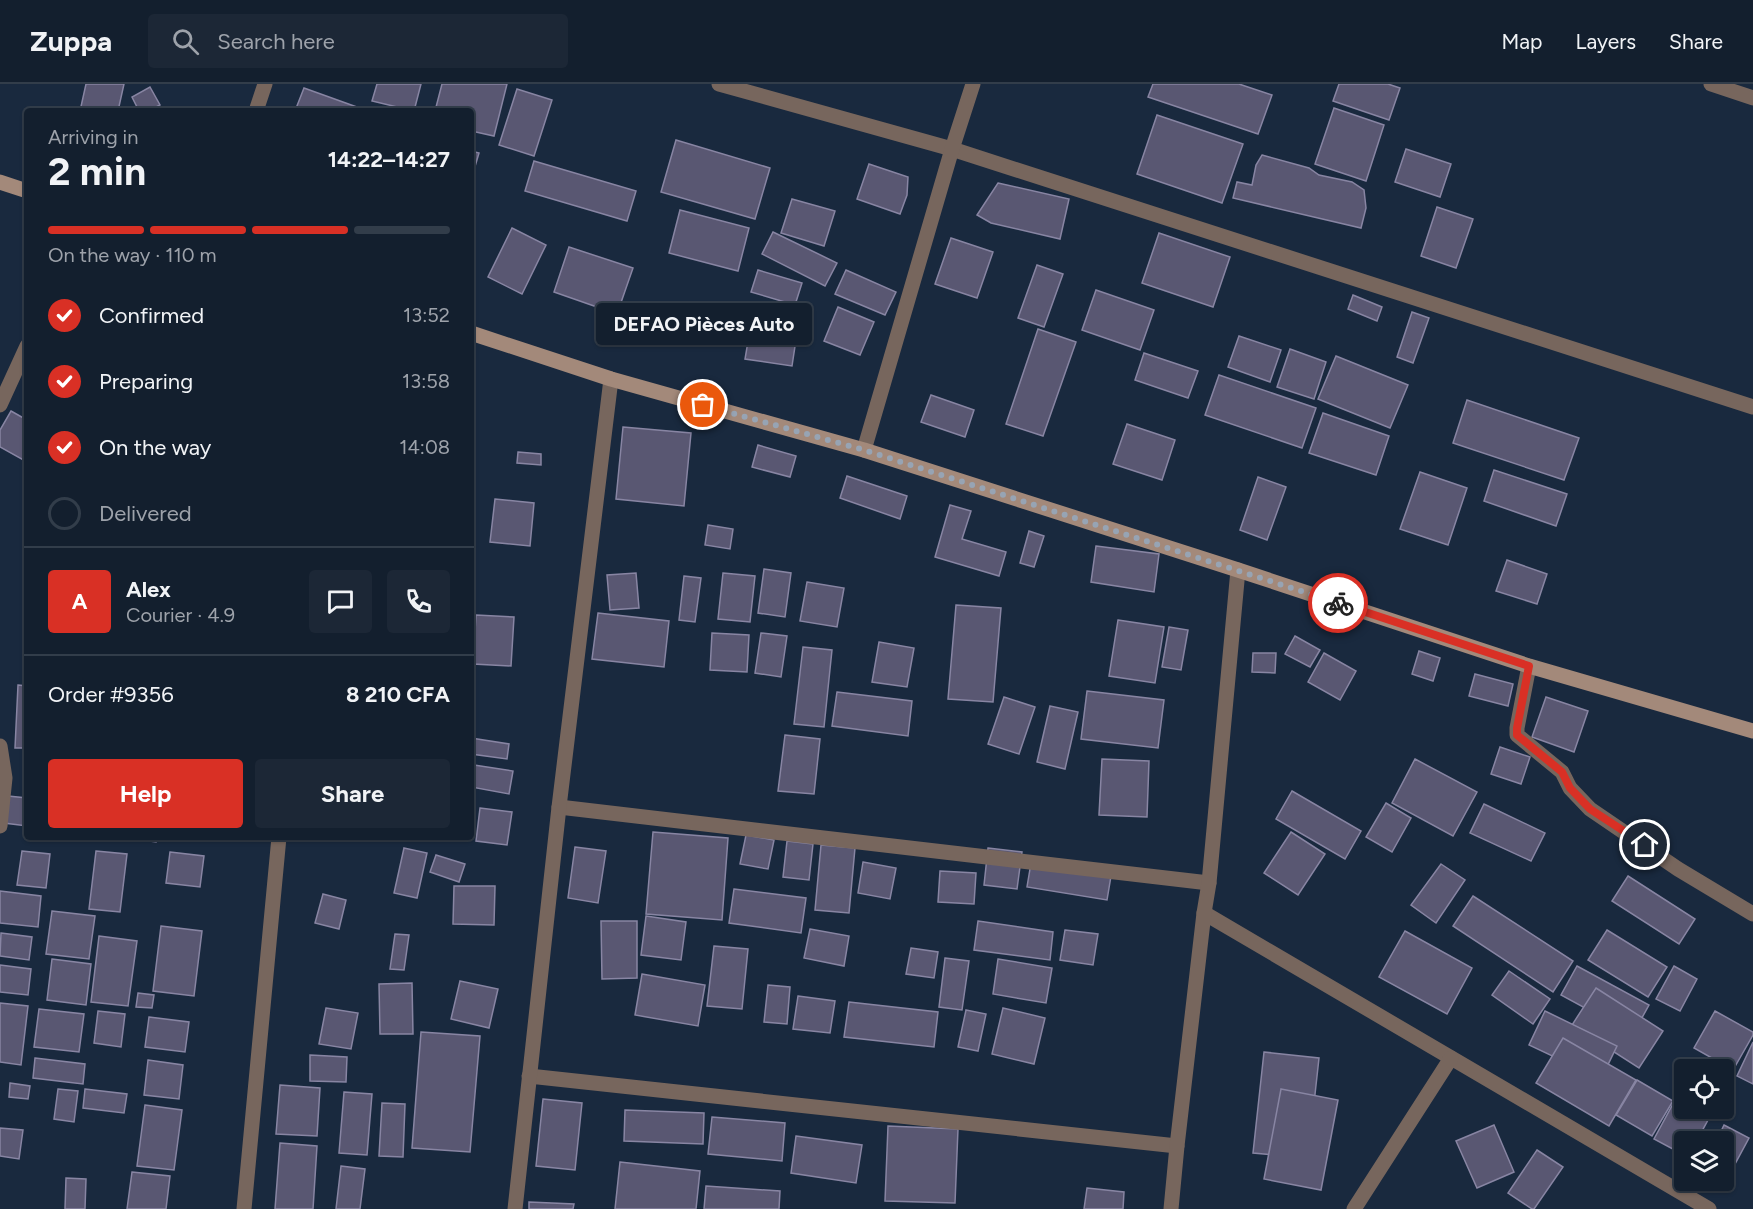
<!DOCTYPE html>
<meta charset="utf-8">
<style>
body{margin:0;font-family:Figtree,sans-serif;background:#1c2736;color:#f1f3f6;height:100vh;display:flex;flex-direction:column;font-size:22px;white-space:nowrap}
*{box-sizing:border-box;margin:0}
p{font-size:20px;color:#9da2aa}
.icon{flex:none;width:33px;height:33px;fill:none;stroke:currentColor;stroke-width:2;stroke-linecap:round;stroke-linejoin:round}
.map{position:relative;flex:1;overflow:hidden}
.side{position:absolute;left:24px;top:24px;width:450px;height:732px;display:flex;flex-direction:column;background:#131f2e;border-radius:6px;box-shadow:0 2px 4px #0004,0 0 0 2px #323d4a}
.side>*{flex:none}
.fabs{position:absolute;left:1674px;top:975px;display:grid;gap:12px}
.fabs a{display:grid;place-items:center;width:60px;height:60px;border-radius:6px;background:#131f2e;box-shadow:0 2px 4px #0004,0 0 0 2px #323d4a;font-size:30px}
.pin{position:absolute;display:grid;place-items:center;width:51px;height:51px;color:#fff;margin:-26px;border:3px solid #fff;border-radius:50%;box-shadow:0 2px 6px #0007}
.courier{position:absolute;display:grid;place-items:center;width:60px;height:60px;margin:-30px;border:4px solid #d93025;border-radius:50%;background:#fff;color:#222;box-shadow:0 2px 8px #0007}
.bubble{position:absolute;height:42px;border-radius:6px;background:#131f2e;box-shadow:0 2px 4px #0004,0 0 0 2px #323d4a;font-size:20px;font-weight:700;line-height:42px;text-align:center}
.summary em{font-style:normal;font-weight:700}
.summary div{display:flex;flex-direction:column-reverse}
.summary{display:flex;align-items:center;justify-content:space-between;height:102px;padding:0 24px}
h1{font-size:39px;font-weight:700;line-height:45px}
.bar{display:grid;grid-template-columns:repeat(4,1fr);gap:9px 6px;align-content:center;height:72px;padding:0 24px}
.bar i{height:8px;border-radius:4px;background:#323d4a}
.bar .active{background:#d93025}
.bar p{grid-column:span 4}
.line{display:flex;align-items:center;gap:15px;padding:0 24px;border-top:2px solid #323d4a}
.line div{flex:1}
.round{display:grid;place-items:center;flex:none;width:63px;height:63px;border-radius:6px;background:#1c2736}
ol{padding:0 24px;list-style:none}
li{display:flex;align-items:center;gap:18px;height:66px}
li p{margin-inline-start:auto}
li .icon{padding:6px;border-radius:50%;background:#d93025;color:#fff;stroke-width:4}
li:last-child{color:#9da2aa}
li i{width:33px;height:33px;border:3px solid #323d4a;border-radius:50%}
.primary-button{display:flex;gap:12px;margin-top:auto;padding:12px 24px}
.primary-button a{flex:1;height:69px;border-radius:6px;background:#d93025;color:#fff;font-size:24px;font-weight:700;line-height:69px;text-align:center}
.primary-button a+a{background:#1c2736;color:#f1f3f6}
header{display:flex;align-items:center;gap:36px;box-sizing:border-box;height:84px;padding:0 30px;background:#131f2e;border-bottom:2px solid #323d4a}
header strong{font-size:28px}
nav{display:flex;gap:33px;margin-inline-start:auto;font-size:21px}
.search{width:420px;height:54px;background:#1c2736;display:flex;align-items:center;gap:15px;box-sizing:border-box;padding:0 21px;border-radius:6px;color:#9da2aa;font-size:22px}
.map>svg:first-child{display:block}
</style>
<header>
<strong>Zuppa</strong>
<div class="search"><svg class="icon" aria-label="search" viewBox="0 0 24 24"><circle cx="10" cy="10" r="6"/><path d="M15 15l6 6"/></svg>Search here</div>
<nav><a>Map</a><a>Layers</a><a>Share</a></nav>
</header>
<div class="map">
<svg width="1753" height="1125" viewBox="0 0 1753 1125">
<rect width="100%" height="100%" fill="#19293e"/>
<g fill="#595772" stroke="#8885a3" stroke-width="1.5">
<path d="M 86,0 L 124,0 L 118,27 L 80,27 Z"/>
<path d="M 377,0 L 421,0 L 414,27 L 372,17 Z"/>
<path d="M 442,0 L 507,0 L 494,52 L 471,47 L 471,27 L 435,27 Z"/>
<path d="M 1153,0 L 1239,0 L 1272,11 L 1258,50 L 1148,13 Z"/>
<path d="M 1339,0 L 1388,0 L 1400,4 L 1389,36 L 1333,17 Z"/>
<path d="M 150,3 L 160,21 L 148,27 L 139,27 L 132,13 Z"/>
<path d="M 304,4 L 368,27 L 295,27 Z"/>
<path d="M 517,5 L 552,16 L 534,72 L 499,61 Z"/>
<path d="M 1334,24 L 1384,41 L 1366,97 L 1315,80 Z"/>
<path d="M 1157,31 L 1243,60 L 1222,119 L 1137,90 Z"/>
<path d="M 676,56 L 770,84 L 755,135 L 661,108 Z"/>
<path d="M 1406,65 L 1451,80 L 1440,113 L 1395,98 Z"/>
<path d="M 471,67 L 479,69 L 471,96 Z"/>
<path d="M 1262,71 L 1309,84 L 1319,91 L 1352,98 L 1364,106 L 1366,124 L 1361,144 L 1233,114 L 1237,98 L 1252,101 L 1256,81 Z"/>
<path d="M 534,77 L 636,107 L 627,137 L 525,107 Z"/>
<path d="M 869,80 L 908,93 L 907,111 L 900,130 L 857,115 Z"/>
<path d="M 998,99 L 1069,115 L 1060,155 L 991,139 L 977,131 Z"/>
<path d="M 792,115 L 835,127 L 824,162 L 781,149 Z"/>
<path d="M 1437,123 L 1473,135 L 1456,184 L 1421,172 Z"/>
<path d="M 680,126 L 749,144 L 738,187 L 669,169 Z"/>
<path d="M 512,144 L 546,161 L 522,210 L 488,193 Z"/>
<path d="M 773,148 L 837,179 L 825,202 L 762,170 Z"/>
<path d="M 1159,149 L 1230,173 L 1213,223 L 1142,199 Z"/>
<path d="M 951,154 L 993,168 L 977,214 L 935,200 Z"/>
<path d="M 569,163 L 633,184 L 617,230 L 554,208 Z"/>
<path d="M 1037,181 L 1063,190 L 1044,243 L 1018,234 Z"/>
<path d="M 758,186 L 802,199 L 795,221 L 751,208 Z"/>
<path d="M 846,186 L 896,208 L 885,231 L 835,210 Z"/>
<path d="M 1096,206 L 1154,226 L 1140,266 L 1082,246 Z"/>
<path d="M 1353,211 L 1382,223 L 1377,237 L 1348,225 Z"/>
<path d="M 838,223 L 874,238 L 860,271 L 824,257 Z"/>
<path d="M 753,228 L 799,236 L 792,282 L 745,275 Z"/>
<path d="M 1412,228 L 1429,234 L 1413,279 L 1397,273 Z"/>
<path d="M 1038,245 L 1076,258 L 1043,352 L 1006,340 Z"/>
<path d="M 1239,252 L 1281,266 L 1270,298 L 1228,283 Z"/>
<path d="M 1290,265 L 1326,278 L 1314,315 L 1277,303 Z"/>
<path d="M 1144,269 L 1198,287 L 1188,314 L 1135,296 Z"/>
<path d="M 1336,272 L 1408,301 L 1390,344 L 1318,315 Z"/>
<path d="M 1219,291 L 1316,324 L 1302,364 L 1205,331 Z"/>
<path d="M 931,311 L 974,326 L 965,353 L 921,338 Z"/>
<path d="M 1467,316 L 1579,354 L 1564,396 L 1453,359 Z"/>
<path d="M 11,327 L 27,336 L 27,378 L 0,363 L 0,346 Z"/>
<path d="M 1323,329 L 1389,352 L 1376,391 L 1309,369 Z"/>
<path d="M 1127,340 L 1175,356 L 1162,396 L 1113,380 Z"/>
<path d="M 623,343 L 691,349 L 684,422 L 616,415 Z"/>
<path d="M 758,361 L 796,372 L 790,393 L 752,383 Z"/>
<path d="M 518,368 L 541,370 L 541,381 L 517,379 Z"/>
<path d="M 1494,386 L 1567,410 L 1556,442 L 1484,417 Z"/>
<path d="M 1420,388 L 1467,404 L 1448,461 L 1400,445 Z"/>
<path d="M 847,392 L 907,412 L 900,435 L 840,414 Z"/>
<path d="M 1258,393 L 1286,403 L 1267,456 L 1240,446 Z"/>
<path d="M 495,415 L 534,419 L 530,462 L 490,458 Z"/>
<path d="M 950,421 L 971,427 L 962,455 L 1006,468 L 999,492 L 935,473 Z"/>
<path d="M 708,441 L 733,445 L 730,465 L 705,461 Z"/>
<path d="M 1029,447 L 1044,452 L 1034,483 L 1020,479 Z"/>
<path d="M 1096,462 L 1159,470 L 1154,508 L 1091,498 Z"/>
<path d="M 1507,476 L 1547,490 L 1537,520 L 1496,507 Z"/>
<path d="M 764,485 L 791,489 L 785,533 L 758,529 Z"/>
<path d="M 636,489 L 639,524 L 610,526 L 607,491 Z"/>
<path d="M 723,489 L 755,492 L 750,538 L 718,535 Z"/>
<path d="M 684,492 L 701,494 L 695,538 L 679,536 Z"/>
<path d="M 807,498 L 844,504 L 837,543 L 800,537 Z"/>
<path d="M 956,521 L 1001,524 L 993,618 L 948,615 Z"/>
<path d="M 598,529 L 669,537 L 664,583 L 592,575 Z"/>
<path d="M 476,531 L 514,533 L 511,582 L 473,580 Z"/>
<path d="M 1118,536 L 1164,543 L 1155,599 L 1109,592 Z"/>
<path d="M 1169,543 L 1188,546 L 1181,586 L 1162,583 Z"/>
<path d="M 712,549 L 749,551 L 747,588 L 710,586 Z"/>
<path d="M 761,549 L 787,552 L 781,593 L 755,589 Z"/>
<path d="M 1295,552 L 1320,566 L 1310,583 L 1285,570 Z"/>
<path d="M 879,558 L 914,564 L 907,603 L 872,598 Z"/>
<path d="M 803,563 L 832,566 L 824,643 L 794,640 Z"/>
<path d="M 1419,567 L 1440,574 L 1433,597 L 1412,590 Z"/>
<path d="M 1253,569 L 1276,569 L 1275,589 L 1252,588 Z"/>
<path d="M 1324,569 L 1356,587 L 1340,616 L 1308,598 Z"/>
<path d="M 1475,590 L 1513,600 L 1508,622 L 1469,612 Z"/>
<path d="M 18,601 L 27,602 L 27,664 L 15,664 Z"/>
<path d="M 1087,607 L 1164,616 L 1158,664 L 1081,655 Z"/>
<path d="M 837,608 L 912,617 L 908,652 L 832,642 Z"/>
<path d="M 1004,613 L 1035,623 L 1019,670 L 988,660 Z"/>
<path d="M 1546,613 L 1588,627 L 1574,668 L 1532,653 Z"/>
<path d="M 1050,622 L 1078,628 L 1065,685 L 1037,678 Z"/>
<path d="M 785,651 L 820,655 L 814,710 L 778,707 Z"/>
<path d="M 471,654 L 509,660 L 507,675 L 471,670 Z"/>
<path d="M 1500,663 L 1530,673 L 1521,700 L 1491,690 Z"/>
<path d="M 1102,675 L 1149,677 L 1147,733 L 1099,731 Z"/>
<path d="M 1415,675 L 1477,708 L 1453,752 L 1392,719 Z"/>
<path d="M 474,681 L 513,687 L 509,710 L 471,703 Z"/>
<path d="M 1292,707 L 1361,747 L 1345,775 L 1276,735 Z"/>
<path d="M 8,712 L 27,714 L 27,742 L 4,739 Z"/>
<path d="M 1386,719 L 1411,734 L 1392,768 L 1366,753 Z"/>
<path d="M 1484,720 L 1545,749 L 1531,777 L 1470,749 Z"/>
<path d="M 480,724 L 512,728 L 507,761 L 476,757 Z"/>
<path d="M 653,748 L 728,754 L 722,836 L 646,830 Z"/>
<path d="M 1291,748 L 1325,770 L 1298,811 L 1264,789 Z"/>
<path d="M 746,751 L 774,756 L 768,785 L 740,780 Z"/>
<path d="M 120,753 L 156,753 L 156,758 Z"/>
<path d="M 787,757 L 813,760 L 809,796 L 783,793 Z"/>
<path d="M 821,761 L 855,764 L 849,829 L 815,826 Z"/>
<path d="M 575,763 L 606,767 L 598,819 L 568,814 Z"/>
<path d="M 404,764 L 427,769 L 417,814 L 394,809 Z"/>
<path d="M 988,764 L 1022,768 L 1017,805 L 984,801 Z"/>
<path d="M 22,767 L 50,770 L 46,804 L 17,801 Z"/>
<path d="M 96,767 L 127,770 L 120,828 L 89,825 Z"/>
<path d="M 170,768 L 204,772 L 200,803 L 166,799 Z"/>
<path d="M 436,771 L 465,780 L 459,798 L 430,788 Z"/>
<path d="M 1032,773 L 1112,786 L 1107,816 L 1027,803 Z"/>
<path d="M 863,778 L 896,784 L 890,815 L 858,809 Z"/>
<path d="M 1441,780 L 1465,796 L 1436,839 L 1411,821 Z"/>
<path d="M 940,787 L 976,789 L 974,820 L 938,818 Z"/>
<path d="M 1628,792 L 1695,835 L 1679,860 L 1612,817 Z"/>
<path d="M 454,802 L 495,802 L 494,841 L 453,840 Z"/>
<path d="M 734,805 L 806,814 L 801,849 L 729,839 Z"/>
<path d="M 0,807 L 41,812 L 38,843 L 0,839 Z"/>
<path d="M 323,810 L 346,816 L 339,845 L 315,839 Z"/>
<path d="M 1473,812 L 1573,877 L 1553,908 L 1453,842 Z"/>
<path d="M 52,827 L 95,832 L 89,875 L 46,870 Z"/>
<path d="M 646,832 L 686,838 L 681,876 L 641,871 Z"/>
<path d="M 601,837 L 637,837 L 637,894 L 602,895 Z"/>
<path d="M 978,837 L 1053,848 L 1050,876 L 974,866 Z"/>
<path d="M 161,842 L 202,847 L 194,912 L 153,907 Z"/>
<path d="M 810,845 L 849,852 L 844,882 L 804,874 Z"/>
<path d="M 1065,846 L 1098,850 L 1093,881 L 1060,876 Z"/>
<path d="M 1607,846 L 1667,883 L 1648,913 L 1588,876 Z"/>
<path d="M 1405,847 L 1472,884 L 1447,930 L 1379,893 Z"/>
<path d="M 1,849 L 32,853 L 29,876 L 0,872 Z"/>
<path d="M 395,850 L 409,851 L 404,886 L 390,885 Z"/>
<path d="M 99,852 L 137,857 L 128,922 L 91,918 Z"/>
<path d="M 714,862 L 748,865 L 742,925 L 707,922 Z"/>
<path d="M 911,864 L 938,868 L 934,894 L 906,890 Z"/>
<path d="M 945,874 L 969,877 L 962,926 L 939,923 Z"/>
<path d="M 52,875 L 91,880 L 86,921 L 47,916 Z"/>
<path d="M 998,875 L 1052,884 L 1046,919 L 993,910 Z"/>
<path d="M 0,881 L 31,885 L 28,911 L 0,908 Z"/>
<path d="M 1577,882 L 1649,921 L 1633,950 L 1561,911 Z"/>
<path d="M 1674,882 L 1697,895 L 1680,927 L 1656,915 Z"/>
<path d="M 1509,887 L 1550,915 L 1533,940 L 1492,911 Z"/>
<path d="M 642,890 L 705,901 L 698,942 L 635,931 Z"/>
<path d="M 460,897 L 498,905 L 489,944 L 451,935 Z"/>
<path d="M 412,899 L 413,950 L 380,950 L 379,900 Z"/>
<path d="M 768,901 L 790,903 L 787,940 L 764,938 Z"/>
<path d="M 1596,904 L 1663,947 L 1639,984 L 1572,941 Z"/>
<path d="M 138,909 L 154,911 L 152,924 L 136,923 Z"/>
<path d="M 798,912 L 835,917 L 830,949 L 793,945 Z"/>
<path d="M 849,918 L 938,928 L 934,963 L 844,953 Z"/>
<path d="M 0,919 L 28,922 L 21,981 L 0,978 Z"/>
<path d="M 326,924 L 358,929 L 351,965 L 319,960 Z"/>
<path d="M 1003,924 L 1045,934 L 1034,980 L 992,970 Z"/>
<path d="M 39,925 L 84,930 L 79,968 L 34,963 Z"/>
<path d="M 966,926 L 986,930 L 978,967 L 958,963 Z"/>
<path d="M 98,927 L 125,930 L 121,963 L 94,959 Z"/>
<path d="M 1545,927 L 1617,962 L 1601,995 L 1529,961 Z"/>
<path d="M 1715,927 L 1753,948 L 1753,951 L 1733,986 L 1694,964 Z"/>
<path d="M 149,933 L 189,938 L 185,968 L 145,963 Z"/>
<path d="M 421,948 L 480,952 L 470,1068 L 412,1064 Z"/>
<path d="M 1563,954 L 1636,996 L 1609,1042 L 1536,999 Z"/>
<path d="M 1753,958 L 1753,1000 L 1737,992 Z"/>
<path d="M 1264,968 L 1319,974 L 1308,1074 L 1253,1069 Z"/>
<path d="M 310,971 L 347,973 L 346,998 L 310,997 Z"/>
<path d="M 35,974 L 85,980 L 83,1000 L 33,994 Z"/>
<path d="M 1705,975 L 1732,989 L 1724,1004 L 1724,986 L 1699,986 Z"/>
<path d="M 148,976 L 183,981 L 179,1015 L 144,1011 Z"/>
<path d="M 1637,996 L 1673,1017 L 1652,1052 L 1616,1031 Z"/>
<path d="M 10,999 L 30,1002 L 28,1015 L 9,1013 Z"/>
<path d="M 280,1001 L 320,1004 L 317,1052 L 276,1050 Z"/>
<path d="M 58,1005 L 78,1007 L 74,1038 L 54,1035 Z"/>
<path d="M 85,1005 L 127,1010 L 124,1029 L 83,1024 Z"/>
<path d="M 1281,1005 L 1338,1016 L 1321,1106 L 1264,1095 Z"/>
<path d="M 344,1008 L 372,1010 L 367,1071 L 339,1069 Z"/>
<path d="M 543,1015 L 582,1019 L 575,1086 L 536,1082 Z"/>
<path d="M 1674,1018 L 1708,1036 L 1696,1058 L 1684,1058 L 1684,1071 L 1654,1055 Z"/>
<path d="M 382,1019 L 405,1020 L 403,1073 L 379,1072 Z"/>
<path d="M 145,1021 L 182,1026 L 174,1086 L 137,1082 Z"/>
<path d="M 625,1026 L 704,1029 L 703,1060 L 624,1057 Z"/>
<path d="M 712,1033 L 785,1039 L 782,1077 L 708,1070 Z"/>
<path d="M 1494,1041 L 1514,1088 L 1477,1104 L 1456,1057 Z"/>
<path d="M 1724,1041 L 1749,1054 L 1728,1093 L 1724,1091 L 1724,1058 L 1716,1058 Z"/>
<path d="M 888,1042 L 958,1045 L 955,1119 L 885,1117 Z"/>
<path d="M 0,1044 L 23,1046 L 19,1075 L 0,1072 Z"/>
<path d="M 796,1052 L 862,1061 L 856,1099 L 791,1089 Z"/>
<path d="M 280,1059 L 317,1062 L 313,1125 L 275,1125 Z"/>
<path d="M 1537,1066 L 1563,1083 L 1534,1125 L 1532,1125 L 1508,1109 Z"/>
<path d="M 620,1078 L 700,1087 L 696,1125 L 615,1125 Z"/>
<path d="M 341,1082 L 365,1085 L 360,1125 L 336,1125 Z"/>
<path d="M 132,1088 L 170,1092 L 166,1125 L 127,1125 Z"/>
<path d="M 66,1094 L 86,1095 L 85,1125 L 65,1125 Z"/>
<path d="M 706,1102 L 780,1107 L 779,1125 L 704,1125 Z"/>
<path d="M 1087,1104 L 1124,1108 L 1123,1125 L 1084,1125 Z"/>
<path d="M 529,1118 L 574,1120 L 573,1125 L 529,1125 Z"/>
</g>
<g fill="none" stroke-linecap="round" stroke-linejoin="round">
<g stroke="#77665d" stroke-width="15">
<path d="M 719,0 L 952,65 L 1753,323"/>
<path d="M 1711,0 L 1753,14"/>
<path d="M 256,27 L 265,0"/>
<path d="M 0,321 L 27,262"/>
<path d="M 864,366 L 952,65 L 973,0"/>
<path d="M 1529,582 L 1517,644 L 1517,651 L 1562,688 L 1570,704 L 1590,725 L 1678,785 L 1753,830"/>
<path d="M 0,662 L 5,694 L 0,742"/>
<path d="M 559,723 L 1209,799"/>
<path d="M 1204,829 L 1709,1125"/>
<path d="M 529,992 L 1177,1062"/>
<path d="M 244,1125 L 279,753"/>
<path d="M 515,1125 L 559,723 L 611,295"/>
<path d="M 1171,1125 L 1177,1062 L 1204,829 L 1209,799 L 1238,486"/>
<path d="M 1354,1125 L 1451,974"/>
</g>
<g stroke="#a3897a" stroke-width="15">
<path d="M 0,98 L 27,107"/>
<path d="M 471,249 L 611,295 L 864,366 L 1238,486 L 1529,582 L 1753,647"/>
</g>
</g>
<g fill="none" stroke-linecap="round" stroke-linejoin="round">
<path stroke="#97a4b4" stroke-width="6" stroke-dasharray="0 10.8" d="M 703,321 L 864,366 L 1338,519"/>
<path stroke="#d93025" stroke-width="8" d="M 1338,519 L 1529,582 L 1517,644 L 1517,651 L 1562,688 L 1570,704 L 1590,725 L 1645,761"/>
</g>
</svg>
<div class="fabs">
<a><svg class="icon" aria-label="locate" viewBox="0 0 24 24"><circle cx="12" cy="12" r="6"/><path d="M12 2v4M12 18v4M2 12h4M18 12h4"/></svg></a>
<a><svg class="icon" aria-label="layers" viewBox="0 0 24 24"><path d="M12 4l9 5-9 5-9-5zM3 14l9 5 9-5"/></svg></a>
</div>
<div class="pin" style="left:703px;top:321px;background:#ea580c"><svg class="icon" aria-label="bag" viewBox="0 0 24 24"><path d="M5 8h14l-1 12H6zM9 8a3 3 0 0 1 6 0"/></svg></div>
<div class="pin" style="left:1645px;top:761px;background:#1f2937"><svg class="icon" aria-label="home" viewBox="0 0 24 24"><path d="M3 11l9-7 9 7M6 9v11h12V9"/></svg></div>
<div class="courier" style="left:1338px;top:519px"><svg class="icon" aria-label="bike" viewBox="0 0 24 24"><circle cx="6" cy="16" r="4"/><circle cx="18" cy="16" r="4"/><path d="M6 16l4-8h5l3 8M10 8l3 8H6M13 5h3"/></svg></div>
<div class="bubble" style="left:596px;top:219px;width:216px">DEFAO Pièces Auto</div>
<section class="side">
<div class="summary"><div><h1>2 min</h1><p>Arriving in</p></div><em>14:22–14:27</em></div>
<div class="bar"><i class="active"></i><i class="active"></i><i class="active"></i><i></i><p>On the way · 110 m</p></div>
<ol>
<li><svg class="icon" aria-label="check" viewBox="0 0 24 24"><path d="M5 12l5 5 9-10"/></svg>Confirmed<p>13:52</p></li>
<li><svg class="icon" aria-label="check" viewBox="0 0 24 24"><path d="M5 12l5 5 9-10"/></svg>Preparing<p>13:58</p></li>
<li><svg class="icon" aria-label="check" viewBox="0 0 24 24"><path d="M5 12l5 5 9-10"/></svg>On the way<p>14:08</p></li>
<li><i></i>Delivered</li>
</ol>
<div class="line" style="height:108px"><b class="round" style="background:#d93025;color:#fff">A</b><div><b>Alex</b><p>Courier · 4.9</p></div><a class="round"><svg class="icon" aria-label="chat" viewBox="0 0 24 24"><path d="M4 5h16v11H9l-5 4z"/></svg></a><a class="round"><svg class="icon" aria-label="phone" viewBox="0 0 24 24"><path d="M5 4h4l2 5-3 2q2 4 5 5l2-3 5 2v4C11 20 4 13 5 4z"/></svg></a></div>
<div class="line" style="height:78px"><div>Order #9356</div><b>8 210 CFA</b></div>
<div class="primary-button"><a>Help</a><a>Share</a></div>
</section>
</div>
